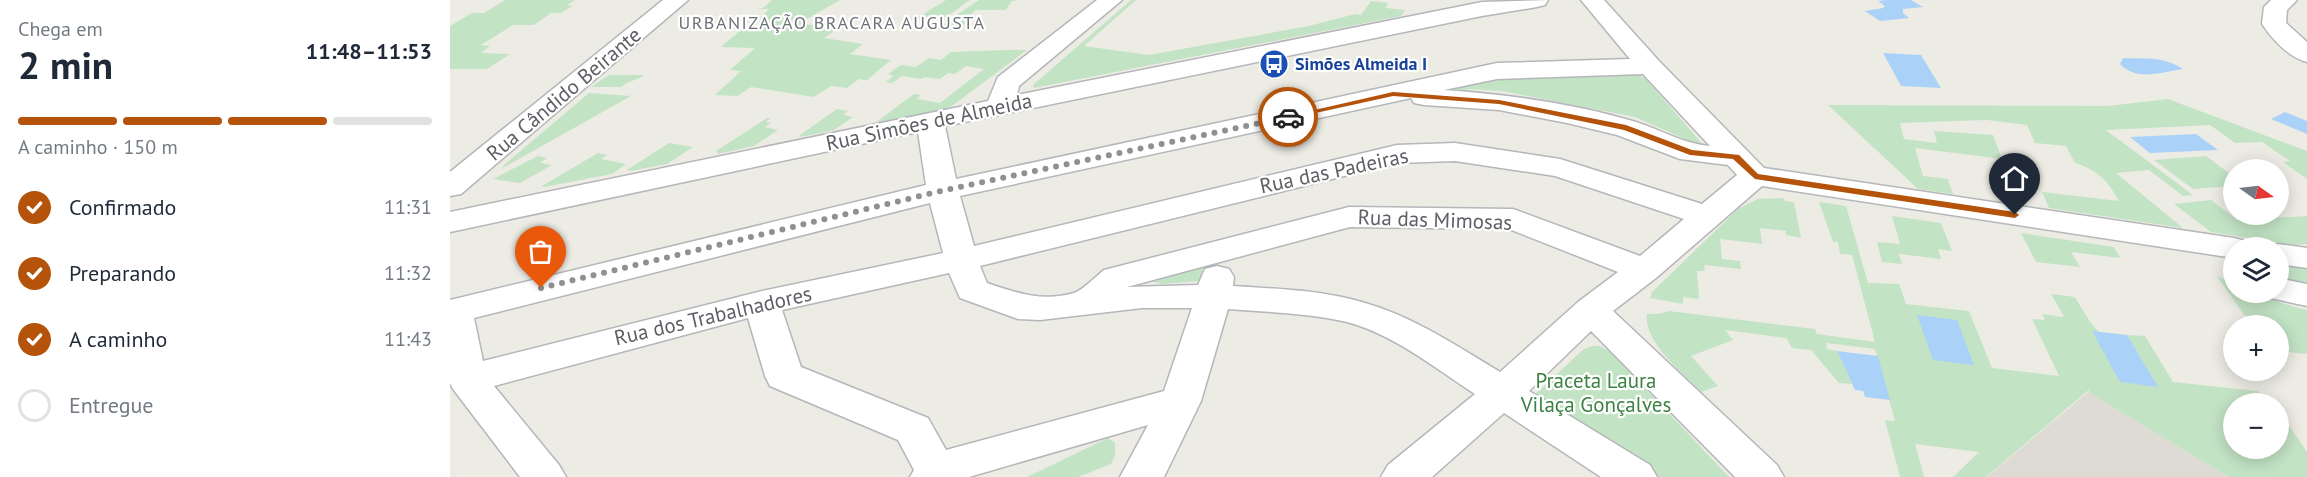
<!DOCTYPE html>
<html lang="pt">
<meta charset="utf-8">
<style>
body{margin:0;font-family:"PT Sans",sans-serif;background:#f6f6f7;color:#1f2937;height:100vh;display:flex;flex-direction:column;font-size:22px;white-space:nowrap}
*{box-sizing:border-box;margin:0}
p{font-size:20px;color:#747a83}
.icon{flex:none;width:33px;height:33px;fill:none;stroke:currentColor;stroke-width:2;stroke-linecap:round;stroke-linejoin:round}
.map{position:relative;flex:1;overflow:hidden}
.side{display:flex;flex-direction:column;background:#fff;width:450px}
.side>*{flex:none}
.needle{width:39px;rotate:104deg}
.tools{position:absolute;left:1773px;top:159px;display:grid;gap:12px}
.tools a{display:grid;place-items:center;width:66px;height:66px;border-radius:50%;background:#fff;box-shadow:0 3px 15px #0003;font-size:30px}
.pin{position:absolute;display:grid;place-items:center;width:51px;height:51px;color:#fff;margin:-62px -26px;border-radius:50% 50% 50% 0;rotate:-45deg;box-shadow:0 0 6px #0007}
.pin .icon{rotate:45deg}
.courier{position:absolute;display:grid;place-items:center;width:60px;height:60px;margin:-30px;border:4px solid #b45309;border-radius:50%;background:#fff;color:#222;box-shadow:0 2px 8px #0007}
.head em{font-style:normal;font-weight:700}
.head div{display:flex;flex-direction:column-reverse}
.head{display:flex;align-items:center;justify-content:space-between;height:102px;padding:0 18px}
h1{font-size:39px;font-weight:700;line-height:45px}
.bar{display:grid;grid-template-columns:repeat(4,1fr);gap:9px 6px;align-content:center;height:72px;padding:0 18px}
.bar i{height:8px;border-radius:4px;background:#e0e1e3}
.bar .on{background:#b45309}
.bar p{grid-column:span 4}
ol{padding:0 18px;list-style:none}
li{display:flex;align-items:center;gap:18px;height:66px}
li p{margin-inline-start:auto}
li .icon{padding:6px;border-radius:50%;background:#b45309;color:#fff;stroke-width:4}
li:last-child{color:#747a83}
li i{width:33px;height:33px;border:3px solid #e0e1e3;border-radius:50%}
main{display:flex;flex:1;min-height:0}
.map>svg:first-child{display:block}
</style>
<main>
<section class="side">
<div class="head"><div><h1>2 min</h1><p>Chega em</p></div><em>11:48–11:53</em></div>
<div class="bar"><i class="on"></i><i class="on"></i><i class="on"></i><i></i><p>A caminho · 150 m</p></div>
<ol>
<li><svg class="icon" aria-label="check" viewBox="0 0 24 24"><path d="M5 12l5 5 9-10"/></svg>Confirmado<p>11:31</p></li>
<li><svg class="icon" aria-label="check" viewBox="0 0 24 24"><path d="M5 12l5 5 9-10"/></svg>Preparando<p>11:32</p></li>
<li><svg class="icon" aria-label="check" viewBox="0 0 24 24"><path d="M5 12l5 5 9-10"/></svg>A caminho<p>11:43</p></li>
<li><i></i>Entregue</li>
</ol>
</section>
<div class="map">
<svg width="1857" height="477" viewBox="0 0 1857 477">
<rect width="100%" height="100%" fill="#edece4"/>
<path fill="#dddbd3" d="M 1638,392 L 1779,477 L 1537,477 Z"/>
<g fill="#c3e3c5">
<path d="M 55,0 L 125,0 L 117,5 L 122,6 L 111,13 L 101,13 L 84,25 L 63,25 L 31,45 L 40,46 L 31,53 L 60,54 L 37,69 L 0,69 L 0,26 L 22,13 L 34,13 Z"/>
<path d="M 322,0 L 390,0 L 350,23 L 387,29 L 374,38 L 413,44 L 400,54 L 441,60 L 417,80 L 409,79 L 397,88 L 381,86 L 364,97 L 301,87 L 287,96 L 265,95 L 291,71 L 280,70 L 305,48 L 271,47 L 292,29 L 309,28 L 319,19 L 309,19 L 319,9 L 306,9 L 313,8 Z"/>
<path d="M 496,0 L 520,0 L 495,18 L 479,15 L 474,19 L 467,18 Z"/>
<path d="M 529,0 L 570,0 L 562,1 L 556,10 L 525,10 L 510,30 L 486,29 Z"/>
<path d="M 681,0 L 686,0 L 634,46 L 699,55 L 859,26 L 905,14 L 911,15 L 921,1 L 938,3 L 936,8 L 955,10 L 951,16 L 584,88 L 583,85 Z"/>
<path d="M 557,50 L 577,50 L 502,106 L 489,111 L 425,123 L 464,94 L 471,95 L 467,99 L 490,103 L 534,69 L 516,66 L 505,74 L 498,73 L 490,79 L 475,77 L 471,79 L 452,76 L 442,83 L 435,82 L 444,76 L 438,74 L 451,65 L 466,67 L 479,58 L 491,60 L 501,52 Z"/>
<path d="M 1182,73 L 1195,78 L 1255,147 L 1239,147 L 1235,139 L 1185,117 L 1052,91 L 1016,89 L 1014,96 L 969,93 L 1055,76 Z"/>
<path d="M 159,75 L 194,75 C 188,81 181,79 171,87 L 141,87 Z"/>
<path d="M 139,93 L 181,96 L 51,169 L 55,164 Z"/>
<path d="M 1718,99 L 1857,151 L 1857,179 L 1833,162 L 1840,161 L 1812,142 L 1785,143 L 1760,125 L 1656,130 L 1743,195 L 1733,196 L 1699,170 L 1666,173 L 1733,228 L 1599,208 L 1592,192 L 1669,201 C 1658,181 1648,170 1625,163 L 1616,146 L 1585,143 L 1577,125 L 1537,120 L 1450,123 L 1454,139 L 1487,143 L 1484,131 L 1543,135 L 1552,159 L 1465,148 L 1473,176 L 1498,179 L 1503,194 L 1468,189 L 1378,105 L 1658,106 Z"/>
<path d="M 387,109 L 398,111 L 393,115 L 403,117 L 384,130 L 351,137 L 350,135 Z"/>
<path d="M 317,118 L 321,118 L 316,122 L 321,123 L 315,127 L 328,130 L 304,146 L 268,154 L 266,151 Z"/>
<path d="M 219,143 L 243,147 L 217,164 L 180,171 L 177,170 Z"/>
<path d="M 148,153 L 157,155 L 151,159 L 176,164 L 162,174 L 94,187 L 92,186 Z"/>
<path d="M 88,156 L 97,158 L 90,163 L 102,165 L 70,183 L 43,179 Z"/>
<path d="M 1756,156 L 1783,176 L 1783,186 L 1743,189 L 1704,160 Z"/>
<path d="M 1333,198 L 1335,201 L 1344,202 L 1351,238 L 1336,235 L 1336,231 L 1310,228 L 1312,244 L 1270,239 L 1272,259 L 1290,261 L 1291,269 L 1254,265 L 1255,271 L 1247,271 L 1249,299 L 1233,297 L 1233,304 L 1200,298 L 1202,292 L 1288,209 L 1308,199 Z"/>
<path d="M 1761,200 L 1787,220 L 1857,216 L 1857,244 L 1845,245 L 1761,232 L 1724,204 Z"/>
<path d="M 1369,202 L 1396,206 L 1418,283 L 1449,284 L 1456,304 L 1519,311 L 1542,368 L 1609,376 L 1582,319 L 1595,320 L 1592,314 L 1614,317 L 1601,294 L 1625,297 L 1640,322 L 1649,332 L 1642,331 L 1707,386 L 1677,335 L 1695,336 L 1723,382 L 1808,391 L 1814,403 L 1784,404 L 1784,448 L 1828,448 L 1829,418 L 1834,418 L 1857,452 L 1857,477 L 1779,477 L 1638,392 L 1641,388 L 1536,477 L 1503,477 L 1529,452 L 1465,444 L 1474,477 L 1450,477 L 1435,420 L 1445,421 L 1425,349 L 1376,343 L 1377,349 L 1387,351 L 1402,384 L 1389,383 L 1361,350 L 1342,348 L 1336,338 L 1275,330 L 1283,340 L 1241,356 L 1268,386 L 1251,392 C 1233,373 1193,342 1197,314 L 1208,314 L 1219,311 L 1365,329 L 1367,334 L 1425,342 L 1402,255 L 1390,254 L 1388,242 L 1383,242 Z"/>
<path d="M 1442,216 L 1491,223 L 1502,251 L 1488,249 L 1491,259 L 1449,254 L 1452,264 L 1432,262 L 1427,242 L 1450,244 Z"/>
<path d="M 1571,233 L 1664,247 L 1670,258 L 1621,252 L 1630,267 L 1586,262 Z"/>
<path d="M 1829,254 L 1857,258 L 1857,295 L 1829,289 Z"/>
<path d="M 757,264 L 761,267 L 760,280 L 713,284 L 694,280 Z"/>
<path d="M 1767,276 L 1783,284 L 1784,292 C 1810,292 1831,305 1857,310 L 1857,354 L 1838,352 L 1829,341 L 1828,326 C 1813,326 1808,318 1794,315 Z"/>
<path d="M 1142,346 L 1149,346 L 1161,352 L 1279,477 L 1205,477 L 1080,399 L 1134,349 Z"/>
<path d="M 658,438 L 665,443 L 665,456 L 661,464 L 628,477 L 577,477 Z"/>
</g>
<g fill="#aad2f8">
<path d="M 1436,0 L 1461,0 L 1473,7 L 1453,9 L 1453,13 L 1459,18 L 1430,21 L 1415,11 L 1433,8 L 1435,6 L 1428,1 Z"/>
<path d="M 1433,53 L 1471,55 L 1491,88 L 1451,86 Z"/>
<path d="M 1673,58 C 1696,59 1713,56 1733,69 C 1712,72 1687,82 1670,64 Z"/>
<path d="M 1835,112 L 1857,121 L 1857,134 L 1821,119 Z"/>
<path d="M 1746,134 L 1768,150 L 1700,153 L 1680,137 Z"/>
<path d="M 1467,315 L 1507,320 L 1524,365 L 1483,360 Z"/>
<path d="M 1642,331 L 1677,335 L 1708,387 L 1670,382 Z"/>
<path d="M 1387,351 L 1428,356 L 1440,400 L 1415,397 L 1413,391 L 1405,390 Z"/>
</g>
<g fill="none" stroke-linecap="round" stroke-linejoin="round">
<g stroke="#b5b6ba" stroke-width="3">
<g id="minor">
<path d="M 213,0 L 238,0 L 11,194 L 0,196 L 0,172 Z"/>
<path d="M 647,0 L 672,0 L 569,86 L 567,95 L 1032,2 L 1098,0 L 1095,5 L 1087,7 L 1032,16 L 495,126 L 506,179 L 1047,63 L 1180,59 L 1131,0 L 1154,0 L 1209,61 L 1314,168 L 1784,238 L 1796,241 L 1800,248 L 1784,248 L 1784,258 L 1312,186 L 1206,278 L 1163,311 L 1327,465 L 1334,477 L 1285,477 L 1141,331 L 1079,391 L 1200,465 L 1207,477 L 1151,477 L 1054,413 L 982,477 L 931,477 L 938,465 L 1025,394 C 985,368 943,334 897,322 C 858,313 817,312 778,309 L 751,401 L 714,477 L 670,477 L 698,425 L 519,477 L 460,477 L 464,470 L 448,440 L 320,386 L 315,376 L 298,318 L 44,386 L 109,465 L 116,477 L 70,477 L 3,389 L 0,383 L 0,300 L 476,185 L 468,132 L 0,232 L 0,212 L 538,101 L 548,77 ZM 1193,74 L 1260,146 C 1234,144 1211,130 1186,122 C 1127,104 1055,94 994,90 L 1047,79 ZM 961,98 L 964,103 L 974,105 L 1049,110 L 1117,123 L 1167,135 L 1230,159 L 1278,165 L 1287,175 L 1252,204 L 1110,159 L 1005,143 L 947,145 L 524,246 L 510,196 ZM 1005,161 L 1105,176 L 1234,219 L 1190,256 L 1063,209 L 899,207 L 654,270 C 645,277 633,290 624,293 C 593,302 566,293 537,283 L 530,266 L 947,163 ZM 480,203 L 493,253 L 312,291 L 33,361 L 24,318 ZM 900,227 L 1059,229 L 1168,272 L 1128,302 L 1050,372 C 1007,346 964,317 915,303 C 873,290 827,289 783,286 L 784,277 L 779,269 L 767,266 L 755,269 L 748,285 L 677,287 ZM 499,273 L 510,298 L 568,319 L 590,320 L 692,308 L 742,308 L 714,391 L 496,450 L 478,418 L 351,367 L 332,310 Z"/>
<path d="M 1821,0 L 1847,0 L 1837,10 L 1836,23 L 1857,42 L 1857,62 C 1838,57 1823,40 1812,24 L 1814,7 Z"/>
<path d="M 1828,244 L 1857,248 L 1857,268 L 1828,264 L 1828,248 L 1816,248 Z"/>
<path d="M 1828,278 L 1857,284 L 1857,306 L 1816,297 L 1813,292 L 1828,292 Z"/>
</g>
</g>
<use href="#minor" fill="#fff" fill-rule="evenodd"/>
</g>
<path fill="#b45309" d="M 943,92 L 1049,100 L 1176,125 L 1242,150 L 1289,155 L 1308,174 L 1565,212 L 1569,215 L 1565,218 L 1305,179 L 1283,159 L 1240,155 L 1174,130 L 1049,104 L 943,96 L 838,119 L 834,117 Z"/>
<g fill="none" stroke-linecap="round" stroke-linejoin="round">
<path stroke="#8f9091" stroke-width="6" stroke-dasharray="0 10.8" d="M 91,288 L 491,191 L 838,117"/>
</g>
<defs>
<g id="bus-disc" transform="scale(1.5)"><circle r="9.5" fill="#1a4fb4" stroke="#fff"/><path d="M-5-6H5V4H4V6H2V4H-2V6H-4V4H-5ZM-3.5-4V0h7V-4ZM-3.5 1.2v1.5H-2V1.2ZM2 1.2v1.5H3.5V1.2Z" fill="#fff"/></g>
</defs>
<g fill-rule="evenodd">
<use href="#bus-disc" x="824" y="64"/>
</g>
<g text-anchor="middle" stroke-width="4.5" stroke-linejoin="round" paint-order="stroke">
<g font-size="18" letter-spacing="1.5" fill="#6d7176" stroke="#fff">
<text x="382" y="29">URBANIZAÇÃO BRACARA AUGUSTA</text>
</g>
<g font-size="18" font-weight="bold" fill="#164399" stroke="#fff" text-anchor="start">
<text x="845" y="70">Simões Almeida I</text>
</g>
<g font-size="21" fill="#5c5f64" stroke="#fff">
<text transform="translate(114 94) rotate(-40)" y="7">Rua Cândido Beirante</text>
<text transform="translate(479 122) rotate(-12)" y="7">Rua Simões de Almeida</text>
<text transform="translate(884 171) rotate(-12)" y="7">Rua das Padeiras</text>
<text transform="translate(985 220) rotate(2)" y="7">Rua das Mimosas</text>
<text transform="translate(263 316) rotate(-13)" y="7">Rua dos Trabalhadores</text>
</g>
<g font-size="21" fill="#3d8243" stroke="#fff">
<text x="1146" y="388">Praceta Laura<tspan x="1146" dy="24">Vilaça Gonçalves</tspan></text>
</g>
</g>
</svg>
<div class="tools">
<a><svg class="needle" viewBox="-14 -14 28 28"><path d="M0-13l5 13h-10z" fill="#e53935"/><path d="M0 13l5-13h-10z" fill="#747a83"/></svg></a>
<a><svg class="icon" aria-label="layers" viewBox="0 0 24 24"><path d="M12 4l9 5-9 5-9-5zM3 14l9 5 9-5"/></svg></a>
<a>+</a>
<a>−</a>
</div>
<div class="pin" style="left:91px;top:288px;background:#ea580c"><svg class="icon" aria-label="bag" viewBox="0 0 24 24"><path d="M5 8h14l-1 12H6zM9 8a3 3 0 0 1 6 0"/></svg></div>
<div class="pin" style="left:1565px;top:215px;background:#1f2937"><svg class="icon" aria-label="home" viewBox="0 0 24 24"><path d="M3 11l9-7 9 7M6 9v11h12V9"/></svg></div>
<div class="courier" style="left:838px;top:117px"><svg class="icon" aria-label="car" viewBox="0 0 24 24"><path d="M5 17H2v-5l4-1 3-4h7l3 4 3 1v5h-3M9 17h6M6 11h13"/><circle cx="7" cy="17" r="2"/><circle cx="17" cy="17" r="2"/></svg></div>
</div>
</main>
